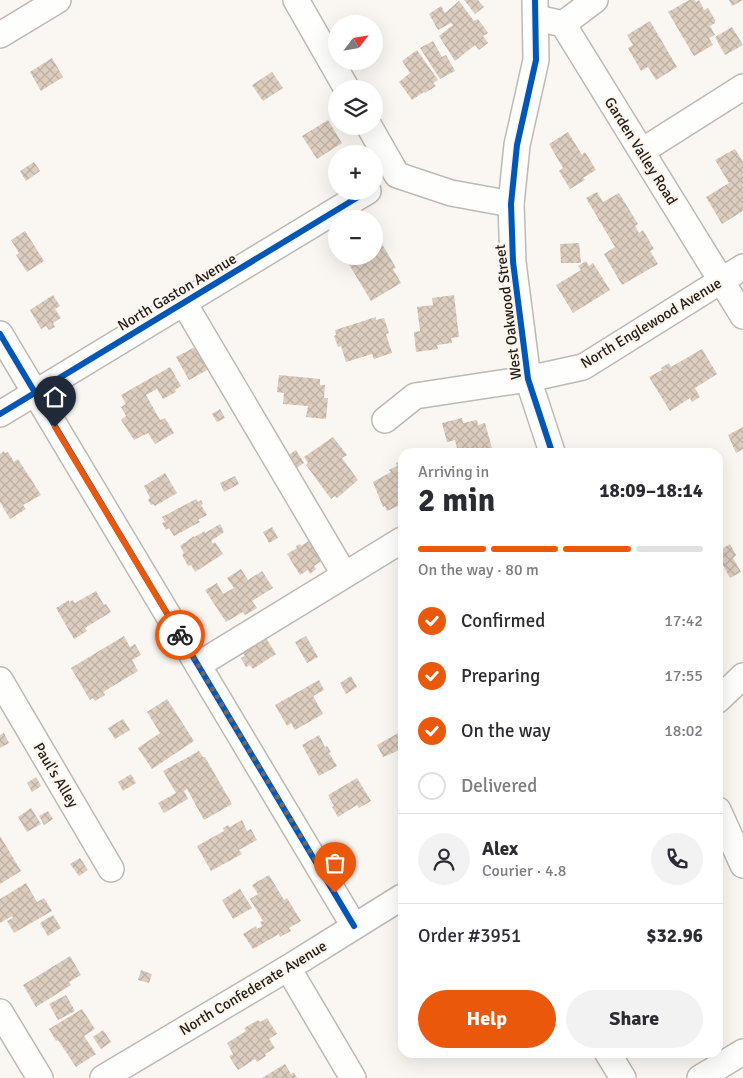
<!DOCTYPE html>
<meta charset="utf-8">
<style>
body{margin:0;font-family:Signika,sans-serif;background:#f2f2f3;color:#2b2b33;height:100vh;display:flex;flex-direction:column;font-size:19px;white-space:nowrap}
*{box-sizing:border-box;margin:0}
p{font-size:16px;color:#7c7c81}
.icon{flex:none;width:28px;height:28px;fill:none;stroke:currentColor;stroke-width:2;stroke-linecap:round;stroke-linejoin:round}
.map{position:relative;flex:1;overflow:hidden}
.sheet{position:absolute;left:398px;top:448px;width:325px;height:610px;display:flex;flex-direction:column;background:#fff;border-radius:15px;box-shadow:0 5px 20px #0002}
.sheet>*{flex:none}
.needle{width:32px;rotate:59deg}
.fabs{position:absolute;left:328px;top:15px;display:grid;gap:10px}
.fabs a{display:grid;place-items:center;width:55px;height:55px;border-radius:50%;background:#fff;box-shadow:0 5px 20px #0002;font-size:25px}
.pin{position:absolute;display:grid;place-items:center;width:42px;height:42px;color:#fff;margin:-51px -21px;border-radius:50% 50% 50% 0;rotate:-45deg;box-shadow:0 0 5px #0007}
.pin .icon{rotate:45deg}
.courier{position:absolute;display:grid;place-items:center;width:50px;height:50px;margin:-25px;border:4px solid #ea580c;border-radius:50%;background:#fff;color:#222;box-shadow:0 1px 6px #0007}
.head em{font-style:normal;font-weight:700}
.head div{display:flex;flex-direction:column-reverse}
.head{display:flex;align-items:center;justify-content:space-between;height:85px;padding:0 20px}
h1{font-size:32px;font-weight:700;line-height:38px}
.bar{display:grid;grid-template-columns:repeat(4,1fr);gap:8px 5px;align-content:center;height:60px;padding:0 20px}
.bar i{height:6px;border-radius:4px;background:#e1e1e2}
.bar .on{background:#ea580c}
.bar p{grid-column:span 4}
.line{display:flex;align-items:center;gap:12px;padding:0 20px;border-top:1px solid #e1e1e2}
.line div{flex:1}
.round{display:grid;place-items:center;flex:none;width:52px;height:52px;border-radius:26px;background:#f2f2f3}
ol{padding:0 20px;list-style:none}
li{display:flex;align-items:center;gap:15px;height:55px}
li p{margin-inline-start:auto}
li .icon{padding:5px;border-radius:50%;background:#ea580c;color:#fff;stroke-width:4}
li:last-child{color:#7c7c81}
li i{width:28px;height:28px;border:2px solid #e1e1e2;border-radius:50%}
.action{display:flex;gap:10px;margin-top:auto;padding:10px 20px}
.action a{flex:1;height:58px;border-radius:30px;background:#ea580c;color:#fff;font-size:20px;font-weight:700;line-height:58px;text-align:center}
.action a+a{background:#f2f2f3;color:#2b2b33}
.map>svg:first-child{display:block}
</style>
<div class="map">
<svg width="743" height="1078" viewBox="0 0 743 1078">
<defs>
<pattern id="building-cross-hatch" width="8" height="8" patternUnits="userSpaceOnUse" patternTransform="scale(1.25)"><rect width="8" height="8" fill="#dccdbf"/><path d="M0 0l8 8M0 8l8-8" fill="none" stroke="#bcafa3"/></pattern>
</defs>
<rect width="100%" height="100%" fill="#faf6f2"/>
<g fill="url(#building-cross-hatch)">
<path d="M 464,0 L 478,0 L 484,7 L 475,14 Z"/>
<path d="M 689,0 L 695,0 L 696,2 L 699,0 L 704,10 L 708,8 L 715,20 L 715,23 L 710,26 L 715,35 L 709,38 L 713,45 L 694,56 L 668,12 Z"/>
<path d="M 729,0 L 743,0 L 732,6 Z"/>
<path d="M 459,1 L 474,21 L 478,19 L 488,33 L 483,36 L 488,43 L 479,50 L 475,45 L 455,61 L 439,36 L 453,25 L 451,23 L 438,30 L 429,14 L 441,6 L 445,13 Z"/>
<path d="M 650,21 L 677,67 L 656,80 L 648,67 L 641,71 L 628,48 L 633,45 L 627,35 Z"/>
<path d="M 732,27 L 743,45 L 725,55 L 715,37 Z"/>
<path d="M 433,41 L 442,57 L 446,55 L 455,71 L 440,79 L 420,48 Z"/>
<path d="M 417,50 L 438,80 L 433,83 L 436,86 L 425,93 L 424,92 L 412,100 L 399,82 L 410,73 L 402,61 Z"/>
<path d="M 52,58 L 63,77 L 41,91 L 30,72 Z"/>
<path d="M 272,72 L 283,88 L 263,101 L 252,85 Z"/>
<path d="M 328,120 L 342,143 L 317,159 L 302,136 Z"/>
<path d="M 568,132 L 582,155 L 585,152 L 596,170 L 583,178 L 585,180 L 570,189 L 559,171 L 563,168 L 549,144 Z"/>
<path d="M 735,149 L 743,162 L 743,211 L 722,224 L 706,197 L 729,183 L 715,160 Z"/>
<path d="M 34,162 L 40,171 L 26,181 L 20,171 Z"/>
<path d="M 597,192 L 603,202 L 619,193 L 638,224 L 635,226 L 639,233 L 643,230 L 654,249 L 650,251 L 658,264 L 622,285 L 604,254 L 615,247 L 586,198 Z"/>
<path d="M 25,231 L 44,261 L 27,272 L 16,255 L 19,253 L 11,240 Z"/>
<path d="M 378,237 L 396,268 L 393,269 L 401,283 L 371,301 L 344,256 L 374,256 L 374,239 Z"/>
<path d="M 579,243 L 581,263 L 561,263 L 560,244 Z"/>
<path d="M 586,261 L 589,266 L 593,263 L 610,290 L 573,313 L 556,285 L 581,270 L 578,266 Z"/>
<path d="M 53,295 L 60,306 L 55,309 L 61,318 L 53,323 L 55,327 L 49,330 L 46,326 L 41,329 L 30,310 Z"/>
<path d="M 454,295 L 459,337 L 451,338 L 452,343 L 437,345 L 438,349 L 416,352 L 414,332 L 420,331 L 417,307 L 433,305 L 432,298 Z"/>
<path d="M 376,317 L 376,320 L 384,318 L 389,333 L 386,334 L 392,353 L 374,359 L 372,354 L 346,362 L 341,346 L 338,347 L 334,336 L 336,335 L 335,330 Z"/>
<path d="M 197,346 L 209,369 L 189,380 L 176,357 Z"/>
<path d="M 702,349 L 717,374 L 695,388 L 700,397 L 692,402 L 690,398 L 670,411 L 649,377 L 662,370 L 661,368 L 669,363 L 671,367 Z"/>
<path d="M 170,367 L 181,386 L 175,390 L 176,392 L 163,399 L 157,389 L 146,395 L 160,420 L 165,418 L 174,433 L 155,444 L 148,433 L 134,440 L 121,420 L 126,416 L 121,407 L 126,404 L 121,395 Z"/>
<path d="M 279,375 L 320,379 L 320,385 L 325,385 L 324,398 L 328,398 L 326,419 L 306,417 L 308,406 L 283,404 L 284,393 L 277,392 Z"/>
<path d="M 220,409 L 225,418 L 217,422 L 212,414 Z"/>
<path d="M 462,418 L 463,423 L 477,420 L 478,425 L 485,423 L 493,452 L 458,452 L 455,440 L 447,442 L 442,423 Z"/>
<path d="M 743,427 L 743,449 L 736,453 L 728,435 Z"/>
<path d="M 333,437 L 347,455 L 342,458 L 358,480 L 337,498 L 335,496 L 331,499 L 306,465 L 308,463 L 304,457 Z"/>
<path d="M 296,450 L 304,463 L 295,469 L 287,456 Z"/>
<path d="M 4,451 L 5,453 L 8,452 L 14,462 L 18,459 L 41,495 L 23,505 L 26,509 L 10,519 L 0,502 L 0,454 Z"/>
<path d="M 402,461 L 402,504 L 387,511 L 385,506 L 383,507 L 373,482 L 391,472 L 389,470 L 397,466 L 396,463 Z"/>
<path d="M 165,473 L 177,493 L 155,506 L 153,504 L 151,505 L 148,500 L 150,498 L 144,486 Z"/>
<path d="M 235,476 L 239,484 L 224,492 L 220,483 Z"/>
<path d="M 196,499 L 198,502 L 201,500 L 203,504 L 201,505 L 207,515 L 198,520 L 200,522 L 174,536 L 169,528 L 166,530 L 162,523 L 165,522 L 162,517 Z"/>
<path d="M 220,524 L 224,532 L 211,541 L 213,544 L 215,542 L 223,554 L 195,572 L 191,565 L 188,566 L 182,555 L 184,553 L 180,546 L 194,536 L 194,537 L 205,531 L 205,533 Z"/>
<path d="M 272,527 L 278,538 L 269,543 L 263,532 Z"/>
<path d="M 310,540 L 323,560 L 314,566 L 316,569 L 310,574 L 308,570 L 300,575 L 287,554 L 297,548 L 296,546 L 300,544 L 301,546 Z"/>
<path d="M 730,544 L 736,555 L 733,558 L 741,572 L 730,578 L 718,556 L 718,551 Z"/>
<path d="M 241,569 L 248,580 L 262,571 L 273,588 L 252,601 L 257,608 L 245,615 L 243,612 L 226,622 L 205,590 L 217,583 L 223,594 L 234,588 L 227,578 Z"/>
<path d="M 96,591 L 104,605 L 106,604 L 111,612 L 85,628 L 87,631 L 74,639 L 56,608 L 69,600 L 69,602 L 73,600 L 75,603 Z"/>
<path d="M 124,636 L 130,647 L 135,644 L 141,655 L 132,660 L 138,671 L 103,692 L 105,695 L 95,701 L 93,698 L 90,700 L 71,668 Z"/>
<path d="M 306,636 L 318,657 L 307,663 L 295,642 Z"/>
<path d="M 266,638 L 276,654 L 253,669 L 250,665 L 246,667 L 241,658 L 245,656 L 242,652 Z"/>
<path d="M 351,676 L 357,687 L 346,694 L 340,683 Z"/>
<path d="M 319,680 L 324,690 L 313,696 L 323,714 L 295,730 L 291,723 L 287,726 L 275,705 Z"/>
<path d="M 167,699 L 194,741 L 152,769 L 138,748 L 160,733 L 147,712 Z"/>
<path d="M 123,719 L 130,730 L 115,739 L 108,728 Z"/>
<path d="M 402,731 L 402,749 L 383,757 L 377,745 Z"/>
<path d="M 4,733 L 9,743 L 0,748 L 0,735 Z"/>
<path d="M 319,735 L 325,747 L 327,746 L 331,752 L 329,753 L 337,766 L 319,776 L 302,745 Z"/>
<path d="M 199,751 L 203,757 L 205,757 L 232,804 L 204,820 L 187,789 L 184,791 L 188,799 L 164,813 L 158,803 L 176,793 L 163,771 Z"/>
<path d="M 131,774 L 136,783 L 123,791 L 118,782 Z"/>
<path d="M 36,777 L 41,786 L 32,792 L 27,783 Z"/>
<path d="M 357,778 L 371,801 L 359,808 L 357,805 L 338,817 L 332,807 L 334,806 L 328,795 Z"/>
<path d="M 31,808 L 41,824 L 27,832 L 18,817 Z"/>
<path d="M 48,811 L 53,819 L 44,825 L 39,816 Z"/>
<path d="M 242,820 L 247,831 L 251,829 L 257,840 L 239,850 L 242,854 L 211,871 L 197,846 L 224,831 L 223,828 L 228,825 L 230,827 Z"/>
<path d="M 0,836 L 21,871 L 0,884 Z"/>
<path d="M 80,858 L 88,870 L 79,876 L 70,864 Z"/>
<path d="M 269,875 L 284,900 L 287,898 L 301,921 L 289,928 L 291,931 L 280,937 L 279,934 L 253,949 L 243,934 L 256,926 L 257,929 L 262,926 L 260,922 L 263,921 L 250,899 L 258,894 L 252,885 Z"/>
<path d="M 26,883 L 37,902 L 44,898 L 52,911 L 14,933 L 7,921 L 13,918 L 12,916 L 0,923 L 0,899 Z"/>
<path d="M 240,889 L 252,908 L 233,919 L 222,900 Z"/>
<path d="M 53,915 L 61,928 L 48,936 L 40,923 Z"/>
<path d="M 70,956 L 81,975 L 69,982 L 71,985 L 36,1007 L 23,985 Z"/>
<path d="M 141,970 L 152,974 L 149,983 L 138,980 Z"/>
<path d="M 66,995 L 75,1011 L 58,1020 L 49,1004 Z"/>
<path d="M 82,1009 L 95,1029 L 84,1036 L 96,1054 L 76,1067 L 58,1040 L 56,1041 L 49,1029 Z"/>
<path d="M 267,1018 L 277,1034 L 269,1039 L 275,1048 L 265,1054 L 266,1056 L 257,1062 L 255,1059 L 238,1070 L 229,1056 L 233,1054 L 227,1043 L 246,1031 L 244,1028 L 258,1020 L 260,1022 Z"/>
<path d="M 103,1030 L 111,1042 L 101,1049 L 93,1037 Z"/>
<path d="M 285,1064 L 291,1074 L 294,1073 L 297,1078 L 262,1078 Z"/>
</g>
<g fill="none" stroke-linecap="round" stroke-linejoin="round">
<g stroke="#beb9b4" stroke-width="28">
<g id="minor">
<path d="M 296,0 L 347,89"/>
<path d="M 535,0 L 536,60 L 517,145 L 511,204 L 513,262 L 528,379 L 552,452"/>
<path d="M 537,18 L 563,24 L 743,316"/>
<path d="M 563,24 L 595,0"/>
<path d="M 0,35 L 58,0"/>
<path d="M 369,126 L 397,175 L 451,193 L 511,204"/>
<path d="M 642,151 L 743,87"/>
<path d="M 184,303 L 344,574"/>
<path d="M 0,334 L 354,926"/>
<path d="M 0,414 L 368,191"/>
<path d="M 385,420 L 415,396 L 528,379 L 583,367 L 743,267"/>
<path d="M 198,665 L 402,540"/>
<path d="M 0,680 L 111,869"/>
<path d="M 718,700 L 743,676"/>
<path d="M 718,810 L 743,865"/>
<path d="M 288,968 L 353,1078"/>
<path d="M 0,1012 L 40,1078"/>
<path d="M 607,1052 L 623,1078"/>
<path d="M 103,1078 L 288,968 L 402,897"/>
<path d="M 700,1078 L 743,1052"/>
</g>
</g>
<use href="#minor" stroke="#fefefd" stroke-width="25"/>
<g stroke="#fdf6ef" stroke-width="9">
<g id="cycleway">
<path d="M 535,0 L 536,60 L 517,145 L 511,204 L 513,262 L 528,379 L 552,452"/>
<path d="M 0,334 L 354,926"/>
<path d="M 0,414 L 368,191"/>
</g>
</g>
<use href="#cycleway" stroke="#0057b8" stroke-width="6"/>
</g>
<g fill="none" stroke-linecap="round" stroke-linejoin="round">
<path stroke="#6e6863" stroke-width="5" stroke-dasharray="0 9" d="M 180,635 L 335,893"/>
<path stroke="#ea580c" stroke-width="6" d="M 55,427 L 180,635"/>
</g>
<g text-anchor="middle" stroke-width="4.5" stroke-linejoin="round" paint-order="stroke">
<g font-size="15" fill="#221c16" stroke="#fdf6ef">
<text transform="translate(641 151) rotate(58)" y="5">Garden Valley Road</text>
<text transform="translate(177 292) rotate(-31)" y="5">North Gaston Avenue</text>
<text transform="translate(508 312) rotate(-97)" y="5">West Oakwood Street</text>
<text transform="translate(651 323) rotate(-31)" y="5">North Englewood Avenue</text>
<text transform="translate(56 775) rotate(59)" y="5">Paul's Alley</text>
<text transform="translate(253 988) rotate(-31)" y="5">North Confederate Avenue</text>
</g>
</g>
</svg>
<div class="fabs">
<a><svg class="needle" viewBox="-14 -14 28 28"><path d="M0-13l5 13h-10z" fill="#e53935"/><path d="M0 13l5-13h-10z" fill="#7c7c81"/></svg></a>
<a><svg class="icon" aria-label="layers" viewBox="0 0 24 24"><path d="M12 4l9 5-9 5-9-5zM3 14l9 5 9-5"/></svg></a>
<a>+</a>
<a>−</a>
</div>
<div class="pin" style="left:335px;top:893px;background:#ea580c"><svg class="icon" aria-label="bag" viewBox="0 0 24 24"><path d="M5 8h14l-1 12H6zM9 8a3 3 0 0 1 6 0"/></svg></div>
<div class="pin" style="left:55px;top:427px;background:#1f2937"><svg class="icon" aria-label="home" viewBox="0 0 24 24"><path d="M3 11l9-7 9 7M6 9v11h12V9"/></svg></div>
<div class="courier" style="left:180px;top:635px"><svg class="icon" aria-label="bike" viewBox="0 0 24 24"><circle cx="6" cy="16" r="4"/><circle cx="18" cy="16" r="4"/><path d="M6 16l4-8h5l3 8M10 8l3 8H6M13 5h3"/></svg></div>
<section class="sheet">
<div class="head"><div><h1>2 min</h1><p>Arriving in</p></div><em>18:09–18:14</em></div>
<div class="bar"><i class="on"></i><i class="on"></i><i class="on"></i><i></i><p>On the way · 80 m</p></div>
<ol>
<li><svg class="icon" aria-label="check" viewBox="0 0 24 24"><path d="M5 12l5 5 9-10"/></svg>Confirmed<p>17:42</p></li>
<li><svg class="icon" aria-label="check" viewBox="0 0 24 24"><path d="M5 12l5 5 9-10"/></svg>Preparing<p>17:55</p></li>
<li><svg class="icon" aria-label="check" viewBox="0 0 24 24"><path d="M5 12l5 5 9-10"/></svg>On the way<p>18:02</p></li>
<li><i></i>Delivered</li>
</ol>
<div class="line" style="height:90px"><a class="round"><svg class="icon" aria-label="person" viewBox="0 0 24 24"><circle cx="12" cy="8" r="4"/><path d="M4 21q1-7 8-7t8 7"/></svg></a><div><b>Alex</b><p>Courier · 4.8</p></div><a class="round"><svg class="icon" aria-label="phone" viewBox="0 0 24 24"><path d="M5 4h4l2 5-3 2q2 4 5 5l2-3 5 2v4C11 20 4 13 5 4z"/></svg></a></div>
<div class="line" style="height:65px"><div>Order #3951</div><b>$32.96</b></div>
<div class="action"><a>Help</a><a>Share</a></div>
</section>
</div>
